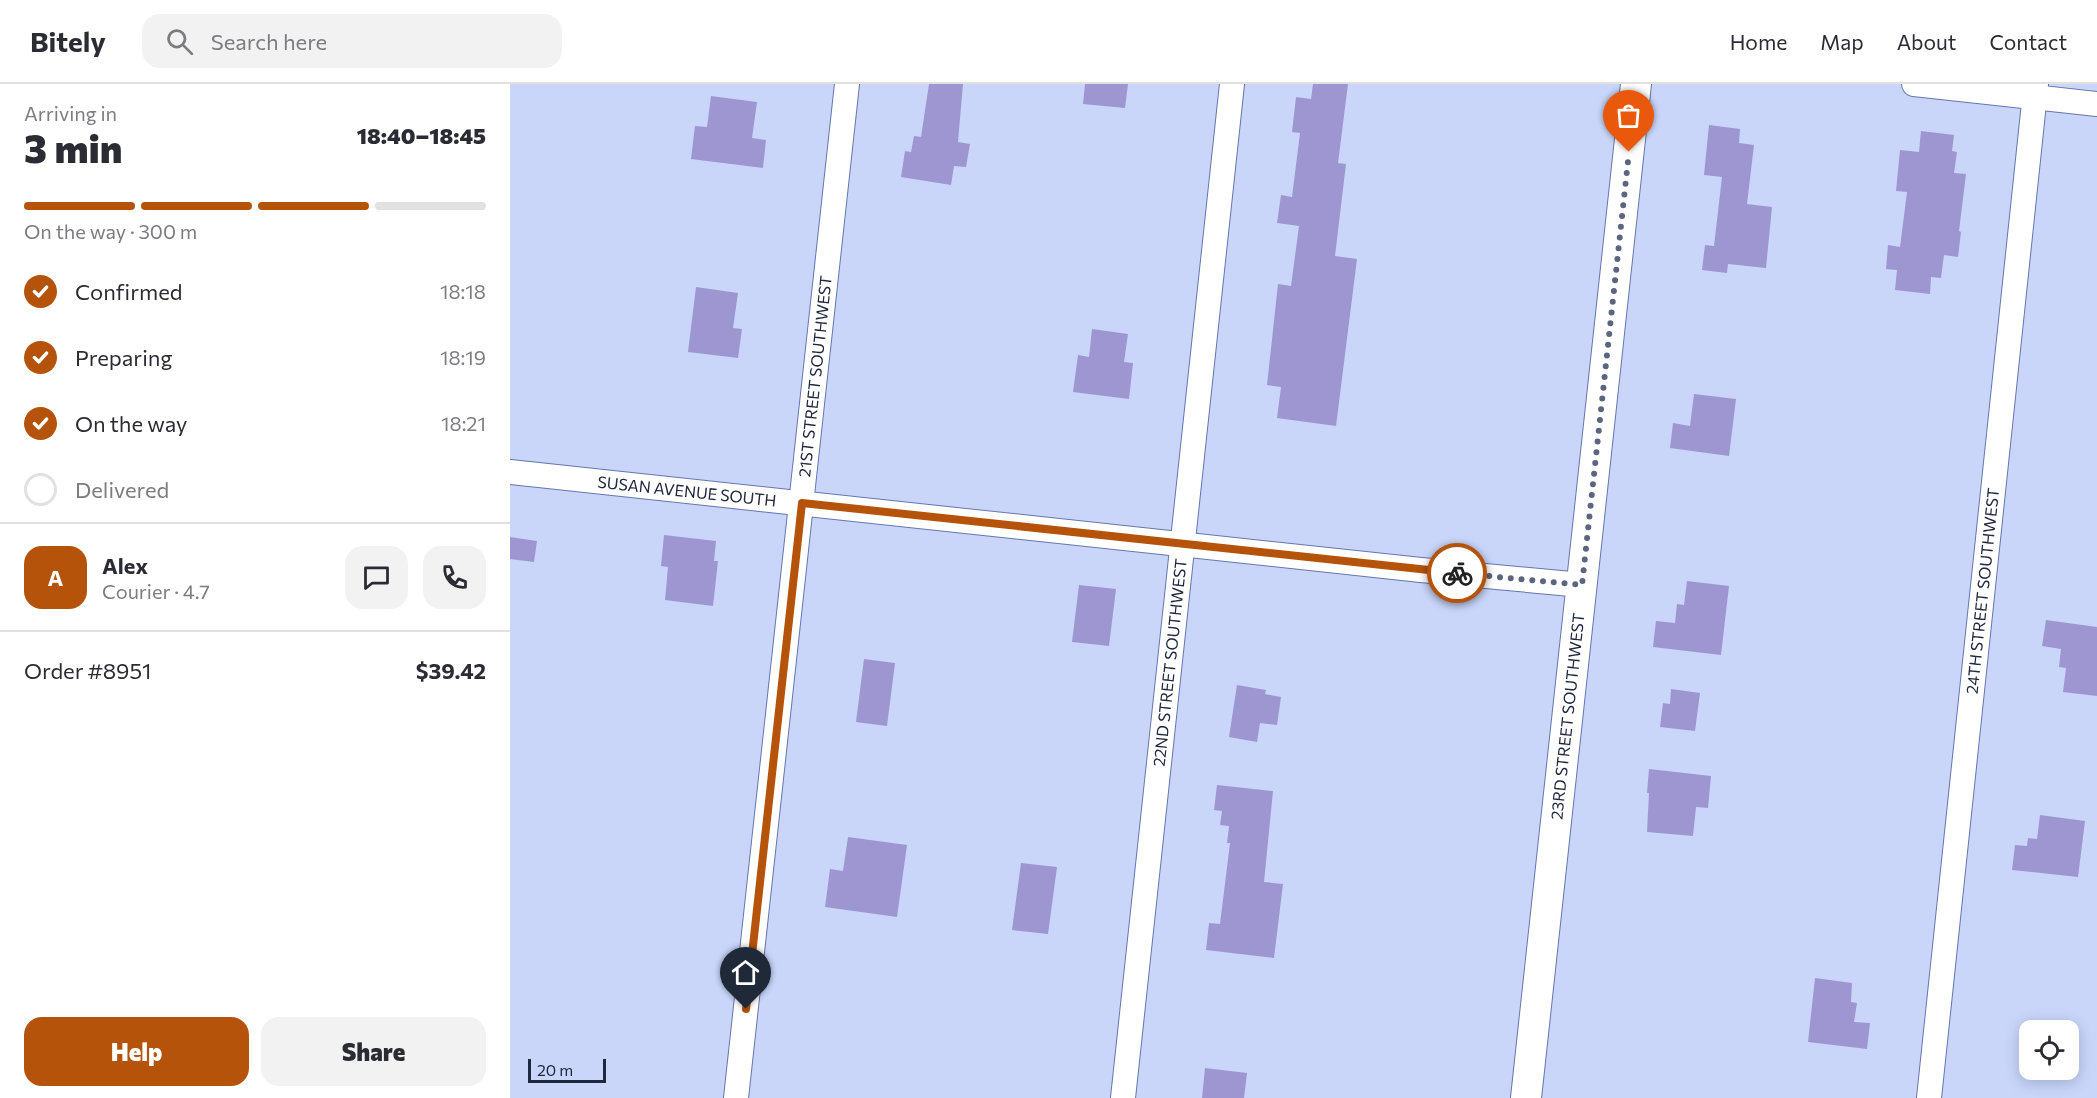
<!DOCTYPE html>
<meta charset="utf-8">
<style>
body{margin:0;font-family:Commissioner,sans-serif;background:#f2f2f3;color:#2b2b33;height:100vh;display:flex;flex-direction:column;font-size:22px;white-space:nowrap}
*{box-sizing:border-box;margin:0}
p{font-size:20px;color:#7c7c81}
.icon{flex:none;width:33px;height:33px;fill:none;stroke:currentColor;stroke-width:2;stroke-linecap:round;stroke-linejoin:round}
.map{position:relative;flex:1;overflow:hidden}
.drawer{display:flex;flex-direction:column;background:#fff;width:510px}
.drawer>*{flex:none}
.buttons{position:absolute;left:1509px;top:936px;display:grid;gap:12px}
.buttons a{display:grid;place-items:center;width:60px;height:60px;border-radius:12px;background:#fff;box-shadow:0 3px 15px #0003;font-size:30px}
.scale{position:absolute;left:18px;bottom:15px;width:78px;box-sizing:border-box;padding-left:6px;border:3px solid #20283e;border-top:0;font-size:16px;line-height:21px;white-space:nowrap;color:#20283e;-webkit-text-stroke:4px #c9d6fa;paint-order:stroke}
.pin{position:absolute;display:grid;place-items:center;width:51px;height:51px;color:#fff;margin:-62px -26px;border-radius:50% 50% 50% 0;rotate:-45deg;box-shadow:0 0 6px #0007}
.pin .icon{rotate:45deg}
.courier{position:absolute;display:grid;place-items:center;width:60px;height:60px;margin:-30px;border:4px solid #b45309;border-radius:50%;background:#fff;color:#222;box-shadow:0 2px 8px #0007}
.overview em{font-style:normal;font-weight:800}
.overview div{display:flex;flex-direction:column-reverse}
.overview{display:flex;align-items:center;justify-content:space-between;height:102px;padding:0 24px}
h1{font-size:39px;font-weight:800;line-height:45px}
.bar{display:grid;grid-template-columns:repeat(4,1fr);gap:9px 6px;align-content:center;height:72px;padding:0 24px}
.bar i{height:8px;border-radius:4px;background:#e1e1e2}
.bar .current{background:#b45309}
.bar p{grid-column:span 4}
.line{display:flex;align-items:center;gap:15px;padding:0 24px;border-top:2px solid #e1e1e2}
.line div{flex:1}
.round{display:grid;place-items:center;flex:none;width:63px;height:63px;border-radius:18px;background:#f2f2f3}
ol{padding:0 24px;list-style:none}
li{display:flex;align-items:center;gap:18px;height:66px}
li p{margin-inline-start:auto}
li .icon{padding:6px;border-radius:50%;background:#b45309;color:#fff;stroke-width:4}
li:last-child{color:#7c7c81}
li i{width:33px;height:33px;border:3px solid #e1e1e2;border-radius:50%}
.primary-button{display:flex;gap:12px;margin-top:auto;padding:12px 24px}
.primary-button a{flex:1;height:69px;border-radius:18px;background:#b45309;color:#fff;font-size:24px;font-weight:800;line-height:69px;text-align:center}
.primary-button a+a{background:#f2f2f3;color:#2b2b33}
header{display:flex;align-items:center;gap:36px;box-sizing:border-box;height:84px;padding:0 30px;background:#fff;border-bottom:2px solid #e1e1e2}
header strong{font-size:28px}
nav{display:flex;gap:33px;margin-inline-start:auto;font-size:21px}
.search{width:420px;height:54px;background:#f2f2f3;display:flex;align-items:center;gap:15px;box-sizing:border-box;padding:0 21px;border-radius:18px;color:#7c7c81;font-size:22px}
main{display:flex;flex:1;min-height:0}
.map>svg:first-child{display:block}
</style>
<header>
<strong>Bitely</strong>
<div class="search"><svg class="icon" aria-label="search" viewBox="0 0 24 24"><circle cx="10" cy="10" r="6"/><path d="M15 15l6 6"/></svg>Search here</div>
<nav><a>Home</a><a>Map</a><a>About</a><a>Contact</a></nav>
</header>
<main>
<section class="drawer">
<div class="overview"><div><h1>3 min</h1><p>Arriving in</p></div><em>18:40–18:45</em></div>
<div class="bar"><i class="current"></i><i class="current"></i><i class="current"></i><i></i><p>On the way · 300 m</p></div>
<ol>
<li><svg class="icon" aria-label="check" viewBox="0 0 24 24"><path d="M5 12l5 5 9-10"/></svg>Confirmed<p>18:18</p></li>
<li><svg class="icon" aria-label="check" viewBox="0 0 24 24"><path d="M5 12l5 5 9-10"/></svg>Preparing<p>18:19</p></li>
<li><svg class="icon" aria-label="check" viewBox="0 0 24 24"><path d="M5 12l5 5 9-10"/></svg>On the way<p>18:21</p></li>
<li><i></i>Delivered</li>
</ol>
<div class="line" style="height:108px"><b class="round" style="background:#b45309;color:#fff">A</b><div><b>Alex</b><p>Courier · 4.7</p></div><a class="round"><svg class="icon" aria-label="chat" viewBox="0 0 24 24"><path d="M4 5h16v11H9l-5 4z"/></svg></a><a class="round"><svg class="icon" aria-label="phone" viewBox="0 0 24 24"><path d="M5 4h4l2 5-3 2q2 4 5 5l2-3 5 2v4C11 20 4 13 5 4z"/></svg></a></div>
<div class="line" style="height:78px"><div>Order #8951</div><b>$39.42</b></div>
<div class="primary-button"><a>Help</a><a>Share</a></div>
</section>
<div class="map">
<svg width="1587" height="1014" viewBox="0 0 1587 1014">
<rect width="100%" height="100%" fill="#c9d6fa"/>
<g fill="#9e96d1">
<path d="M 419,0 L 453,0 L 448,58 L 460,60 L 456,83 L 444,82 L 441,101 L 391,93 L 395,67 L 401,68 L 404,52 L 411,53 Z"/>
<path d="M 575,0 L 618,0 L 615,24 L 573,20 Z"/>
<path d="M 803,0 L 838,0 L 828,79 L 836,80 L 825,172 L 847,175 L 826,342 L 767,334 L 771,303 L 757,301 L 768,200 L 781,202 L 789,142 L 767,139 L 771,111 L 782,113 L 790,49 L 782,48 L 786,13 L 801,15 Z"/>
<path d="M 201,12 L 247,18 L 242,54 L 256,56 L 253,84 L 181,75 L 185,42 L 197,43 Z"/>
<path d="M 1199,41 L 1230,45 L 1229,59 L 1244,61 L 1237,120 L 1262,123 L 1256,184 L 1218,180 L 1217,189 L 1192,186 L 1195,161 L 1204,162 L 1212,93 L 1194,91 Z"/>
<path d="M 1411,47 L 1444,51 L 1442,67 L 1447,68 L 1444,89 L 1456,90 L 1449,147 L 1451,148 L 1448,173 L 1434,171 L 1431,194 L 1421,193 L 1420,210 L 1385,206 L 1387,186 L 1376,185 L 1378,161 L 1390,163 L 1397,108 L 1386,107 L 1390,66 L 1409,68 Z"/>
<path d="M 186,203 L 228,209 L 223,244 L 232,245 L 228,274 L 178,268 Z"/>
<path d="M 582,245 L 618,250 L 614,278 L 623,279 L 619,315 L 563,308 L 568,271 L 579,273 Z"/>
<path d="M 1184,310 L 1226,315 L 1219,372 L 1160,364 L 1163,339 L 1180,342 Z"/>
<path d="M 154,451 L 206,457 L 204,477 L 208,477 L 203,522 L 155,516 L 158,483 L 151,482 Z"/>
<path d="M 0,453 L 27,457 L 24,478 L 0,475 Z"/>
<path d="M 1177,497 L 1219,502 L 1211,571 L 1143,563 L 1146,537 L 1165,539 L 1167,520 L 1174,521 Z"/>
<path d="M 569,501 L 606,505 L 599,562 L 562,558 Z"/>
<path d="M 1536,536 L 1587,543 L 1587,612 L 1553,608 L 1556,584 L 1549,583 L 1551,565 L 1532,562 Z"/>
<path d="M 354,575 L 385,579 L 377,642 L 346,638 Z"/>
<path d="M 727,601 L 756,606 L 755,610 L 771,613 L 767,641 L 750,639 L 747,658 L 719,653 Z"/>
<path d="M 1161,605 L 1190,609 L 1185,647 L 1150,643 L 1153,619 L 1160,620 Z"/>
<path d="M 1139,685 L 1201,692 L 1198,724 L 1186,723 L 1183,752 L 1137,748 L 1139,709 L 1137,709 Z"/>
<path d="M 707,701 L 763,707 L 754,798 L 773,800 L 764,874 L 696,866 L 699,839 L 710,840 L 720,759 L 717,759 L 719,742 L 710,741 L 712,727 L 704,726 Z"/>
<path d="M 1530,731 L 1575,737 L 1568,793 L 1502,786 L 1505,761 L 1517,762 L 1518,754 L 1527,755 Z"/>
<path d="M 338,753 L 397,761 L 387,833 L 315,823 L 320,785 L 333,787 Z"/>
<path d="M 511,779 L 547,783 L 538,850 L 502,846 Z"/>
<path d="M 1305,894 L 1342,899 L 1341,918 L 1347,919 L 1344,938 L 1360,939 L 1357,965 L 1298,958 Z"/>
<path d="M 695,984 L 737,989 L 734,1014 L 692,1014 Z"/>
</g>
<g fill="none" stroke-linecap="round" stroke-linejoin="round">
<g stroke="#6476ac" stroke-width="26">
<g id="minor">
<path d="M 1404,0 L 1587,20"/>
<path id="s1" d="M 0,388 L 911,486 L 1072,501"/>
<path id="s2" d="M 226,1014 L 337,0"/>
<path id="s3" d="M 613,1014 L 722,0"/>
<path id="s4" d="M 1419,1014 L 1526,0"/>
</g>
</g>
<g stroke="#6476ac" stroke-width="32">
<g id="tertiary">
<path id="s5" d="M 1016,1014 L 1126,0"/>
</g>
</g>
<use href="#minor" stroke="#fff" stroke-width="24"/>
<use href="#tertiary" stroke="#fff" stroke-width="30"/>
</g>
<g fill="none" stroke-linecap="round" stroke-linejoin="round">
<path stroke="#5b6580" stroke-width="6" stroke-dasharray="0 10.8" d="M 947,489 L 1072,501 L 1119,68"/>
<path stroke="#b45309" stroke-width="8" d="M 236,925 L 292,419 L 947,489"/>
</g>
<g text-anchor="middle" stroke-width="6" stroke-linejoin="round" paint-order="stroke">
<g font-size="16" fill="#20283e" stroke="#c9d6fa">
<text dy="6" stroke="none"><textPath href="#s2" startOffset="726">21ST STREET SOUTHWEST</textPath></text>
<text dy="6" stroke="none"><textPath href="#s1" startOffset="178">SUSAN AVENUE SOUTH</textPath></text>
<text dy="6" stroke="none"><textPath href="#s4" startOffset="510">24TH STREET SOUTHWEST</textPath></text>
<text dy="6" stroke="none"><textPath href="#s3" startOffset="438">22ND STREET SOUTHWEST</textPath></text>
<text dy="6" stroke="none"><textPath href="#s5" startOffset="384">23RD STREET SOUTHWEST</textPath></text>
</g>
</g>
</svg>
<div class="buttons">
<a><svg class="icon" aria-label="locate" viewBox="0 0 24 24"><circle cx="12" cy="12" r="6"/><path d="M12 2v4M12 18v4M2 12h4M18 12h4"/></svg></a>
</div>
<div class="scale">20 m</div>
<div class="pin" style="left:1119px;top:68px;background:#ea580c"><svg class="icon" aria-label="bag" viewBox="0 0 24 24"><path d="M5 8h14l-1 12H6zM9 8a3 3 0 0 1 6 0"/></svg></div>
<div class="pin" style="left:236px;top:925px;background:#1f2937"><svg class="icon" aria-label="home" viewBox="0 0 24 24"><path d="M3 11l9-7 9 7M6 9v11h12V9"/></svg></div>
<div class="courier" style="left:947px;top:489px"><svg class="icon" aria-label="bike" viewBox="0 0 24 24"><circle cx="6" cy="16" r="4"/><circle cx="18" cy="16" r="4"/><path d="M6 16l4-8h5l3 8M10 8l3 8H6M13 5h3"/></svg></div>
</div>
</main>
